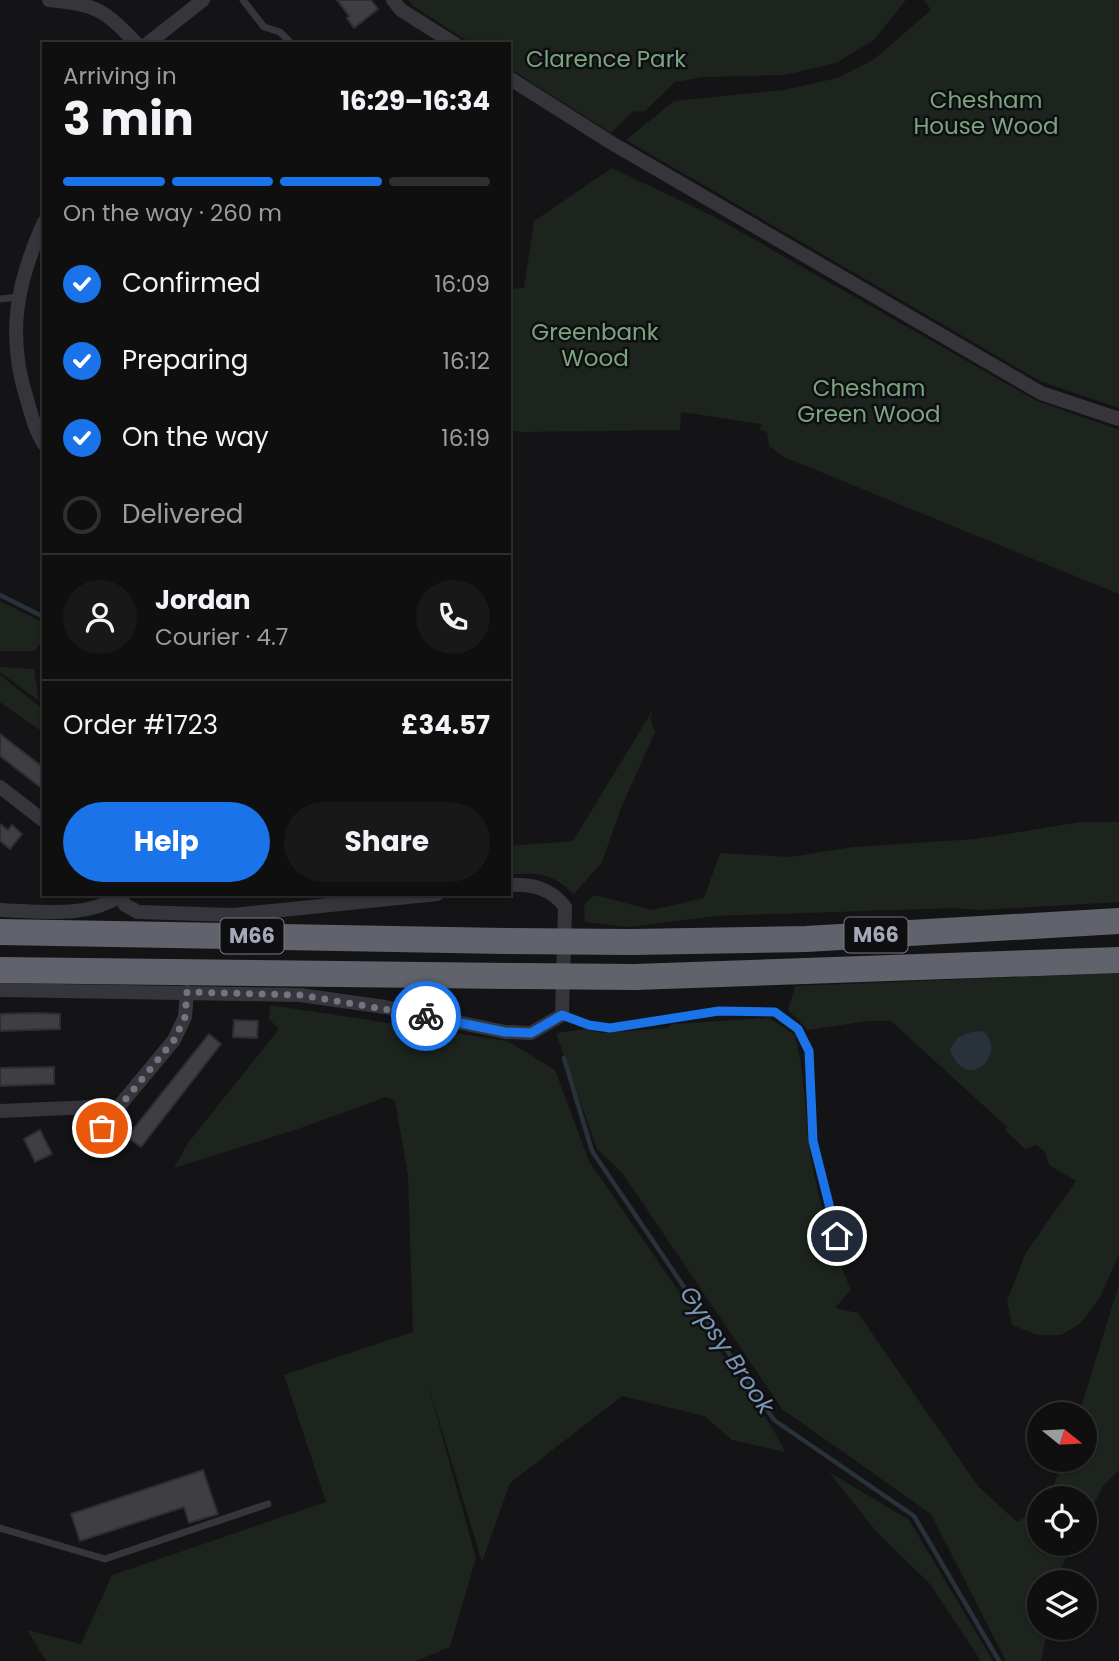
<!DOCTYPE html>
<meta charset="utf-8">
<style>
body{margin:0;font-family:Poppins,sans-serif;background:#181819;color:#f1f3f6;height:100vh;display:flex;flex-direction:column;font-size:26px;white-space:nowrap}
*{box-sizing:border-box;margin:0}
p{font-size:23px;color:#9b9c9f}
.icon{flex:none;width:38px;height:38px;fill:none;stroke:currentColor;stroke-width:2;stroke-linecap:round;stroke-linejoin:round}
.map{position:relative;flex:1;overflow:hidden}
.panel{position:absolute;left:42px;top:42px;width:469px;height:854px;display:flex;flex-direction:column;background:#0f0f10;border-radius:0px;box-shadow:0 2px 5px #0004,0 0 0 2px #2f2f30}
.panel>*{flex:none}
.needle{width:46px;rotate:108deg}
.buttons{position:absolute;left:1027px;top:1402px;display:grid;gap:14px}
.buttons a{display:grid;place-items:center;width:70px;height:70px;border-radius:50%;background:#0f0f10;box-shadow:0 2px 5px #0004,0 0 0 2px #2f2f30;font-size:35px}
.pin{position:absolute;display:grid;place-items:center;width:60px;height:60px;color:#fff;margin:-30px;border:4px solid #fff;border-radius:50%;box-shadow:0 2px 7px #0007}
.courier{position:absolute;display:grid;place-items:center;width:70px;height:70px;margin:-35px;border:5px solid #1a73e8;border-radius:50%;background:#fff;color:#222;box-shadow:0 2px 9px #0007}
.summary em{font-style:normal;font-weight:700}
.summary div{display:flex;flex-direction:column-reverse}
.summary{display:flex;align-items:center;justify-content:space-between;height:119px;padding:0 21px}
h1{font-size:46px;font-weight:700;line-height:52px}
.bar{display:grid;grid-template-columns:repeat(4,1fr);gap:10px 7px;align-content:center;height:84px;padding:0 21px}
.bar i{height:9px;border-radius:5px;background:#2f2f30}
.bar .current{background:#1a73e8}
.bar p{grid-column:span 4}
.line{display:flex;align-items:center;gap:18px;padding:0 21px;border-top:2px solid #2f2f30}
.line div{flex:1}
.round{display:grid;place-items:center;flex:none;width:74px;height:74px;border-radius:37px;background:#181819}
ol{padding:0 21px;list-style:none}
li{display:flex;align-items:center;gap:21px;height:77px}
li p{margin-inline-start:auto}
li .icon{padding:7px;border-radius:50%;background:#1a73e8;color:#fff;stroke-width:4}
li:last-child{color:#9b9c9f}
li i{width:38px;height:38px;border:4px solid #2f2f30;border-radius:50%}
.button{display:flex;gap:14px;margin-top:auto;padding:14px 21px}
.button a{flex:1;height:80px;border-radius:42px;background:#1a73e8;color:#fff;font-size:28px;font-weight:700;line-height:80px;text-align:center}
.button a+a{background:#181819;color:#f1f3f6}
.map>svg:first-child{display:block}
</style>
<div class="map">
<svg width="1119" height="1661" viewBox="0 0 1119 1661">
<rect width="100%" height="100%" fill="#141416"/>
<g fill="#1c241d">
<path d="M 408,0 L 906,0 L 874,40 L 836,63 L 785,75 L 704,77 L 675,82 L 645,111 L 632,112 L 611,133 L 509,68 L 509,44 L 472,44 L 413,6 Z"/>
<path d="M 924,0 L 1119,0 L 1119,408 L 1040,381 L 626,140 L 674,101 L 784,90 L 837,78 L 873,60 L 931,10 Z"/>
<path d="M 612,168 L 713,216 L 1037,401 L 1119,430 L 1119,594 L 784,457 L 769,446 L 767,432 L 760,430 L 761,424 L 681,412 L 680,430 L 521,432 L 509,430 L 509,289 L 524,288 L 534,221 Z"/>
<path d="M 0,601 L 44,623 L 44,639 L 34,651 L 0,651 Z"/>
<path d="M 0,667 L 34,669 L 39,701 L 0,672 Z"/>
<path d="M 0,675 L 44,710 L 44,733 L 0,702 Z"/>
<path d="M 654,708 L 650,719 L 655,732 L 621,808 L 602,862 L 574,894 C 551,873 540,872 509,875 L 509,846 L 573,841 Z"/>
<path d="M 1080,822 L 1119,822 L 1119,902 L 981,910 L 953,908 L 715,916 L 629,927 L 585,922 L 584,905 L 595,895 L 652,910 L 704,898 L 720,853 L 790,857 L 853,847 L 976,839 Z"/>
<path d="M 1119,973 L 1119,1255 L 1099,1299 L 1081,1323 L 1061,1335 L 1037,1335 L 1012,1325 L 1007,1301 L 1025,1254 L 1076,1181 L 1049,1165 L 1045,1152 L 1036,1145 L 1025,1149 L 1005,1130 L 1007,1127 L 891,1021 L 868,1021 L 808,1030 L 788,1010 L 795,986 Z"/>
<path d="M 270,1005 L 507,1041 L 555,1070 L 589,1161 L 772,1427 L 785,1452 L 732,1440 L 704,1416 L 622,1396 L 510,1483 L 482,1562 L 427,1381 L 476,1558 L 450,1647 L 416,1661 L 46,1661 L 27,1630 L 81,1644 L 112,1575 L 326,1502 L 284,1375 L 413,1332 L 408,1175 L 395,1101 L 386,1097 L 298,1129 L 174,1168 L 188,1143 L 279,1029 L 269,1019 Z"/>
<path d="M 769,1018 L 795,1035 C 805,1073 804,1111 810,1149 C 817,1198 831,1245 851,1290 L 835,1308 L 858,1313 L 978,1486 L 1017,1522 L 1039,1508 L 1040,1544 L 1073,1544 L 1059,1572 L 1057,1582 L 1040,1582 L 1040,1628 L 1048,1628 L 1041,1661 L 1006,1661 L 931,1514 L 782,1409 L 623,1174 L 597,1149 L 556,1033 L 585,1029 L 602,1033 L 667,1028 L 672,1024 Z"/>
<path d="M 1119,1284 L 1119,1470 L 1103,1486 L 1085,1521 L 1085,1498 L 1049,1498 L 1063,1460 L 1085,1460 L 1085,1414 L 1079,1414 Z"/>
<path d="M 829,1472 L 909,1520 L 993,1661 L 981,1661 L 930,1584 L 876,1531 Z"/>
</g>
<path fill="#29323b" d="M 983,1031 C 1009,1053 967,1095 950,1050 C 957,1034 966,1032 983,1031 Z"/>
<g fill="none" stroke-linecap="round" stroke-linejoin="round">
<g stroke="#29323b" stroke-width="4.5">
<path d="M 0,595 L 44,617"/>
<path d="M 564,1058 L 592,1151 L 774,1420 L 914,1516 L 999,1661"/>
</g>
</g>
<g fill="#3e3e43" stroke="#2e2e32" stroke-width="2">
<path d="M 337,0 L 371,0 L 378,9 L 354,28 L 347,18 L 349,16 Z"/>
<path d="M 0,734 L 44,768 L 44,790 L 0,756 Z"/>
<path d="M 0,824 L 8,830 L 12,825 L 22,834 L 10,849 L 0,841 Z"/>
<path d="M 35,1013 L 60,1014 L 60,1029 L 0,1031 L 0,1014 Z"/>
<path d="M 234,1020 L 258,1021 L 257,1038 L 233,1037 Z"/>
<path d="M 209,1034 L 221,1044 L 141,1147 L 127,1137 Z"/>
<path d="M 54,1067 L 54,1084 L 0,1086 L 0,1068 Z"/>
<path d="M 40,1130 L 52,1154 L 35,1162 L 24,1139 Z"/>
<path d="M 203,1470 L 218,1514 L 189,1523 L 184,1507 L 80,1541 L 71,1514 Z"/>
</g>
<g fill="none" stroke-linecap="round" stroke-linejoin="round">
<g stroke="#35353b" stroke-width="7">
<path d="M 243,0 L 264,27 L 280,32 L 292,44"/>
<path d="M 0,299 L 19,297"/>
<path d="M 562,1015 L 589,1025 L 610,1028 L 719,1011 L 775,1012 L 798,1029 L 809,1051 L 813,1141 L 837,1236"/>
<path d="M 0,1528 L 105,1559 L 268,1504"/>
</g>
<g stroke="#35353b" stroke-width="14">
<path d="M 49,0 C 98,5 103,9 137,44"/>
<path d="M 393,0 L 401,10 L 455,44"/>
<path d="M 147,44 L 203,0"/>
<path d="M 509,78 L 610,142 L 1041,393 L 1119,419"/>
<path d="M 44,222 C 16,284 6,336 28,403 C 32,417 36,432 44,444"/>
<path d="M 0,787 L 44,821"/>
<path d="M 119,894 L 125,905 L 138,912 L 233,915 L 437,894"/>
<path d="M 0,910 C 40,911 85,919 120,896"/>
<path d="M 0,990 L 300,995 L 385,1007 L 505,1032 L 531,1033 L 562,1015 L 565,907 C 551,888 532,884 509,885"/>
<path d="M 0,1111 L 92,1107 L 113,1113"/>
<path d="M 101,1128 L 174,1040 L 185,1017 L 187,992"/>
</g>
<g stroke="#60636c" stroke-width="26">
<path d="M 0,932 L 505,941"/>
<path d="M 632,942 L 806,939 L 1119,921"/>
<path d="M 0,970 L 518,976"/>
<path d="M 635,977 L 1119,960"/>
</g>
<g stroke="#60636c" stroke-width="26">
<path d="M 505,941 L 632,942"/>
<path d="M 518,976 L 635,977"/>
</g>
</g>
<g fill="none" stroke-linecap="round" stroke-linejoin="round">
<path stroke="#72757f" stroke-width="7" stroke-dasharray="0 12.6" d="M 102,1128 L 174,1040 L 185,1017 L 187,992 L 300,995 L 426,1016"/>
<path stroke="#1a73e8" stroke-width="9" d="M 426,1016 L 505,1032 L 531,1033 L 562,1015 L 589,1025 L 610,1028 L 719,1011 L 775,1012 L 798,1029 L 809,1051 L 813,1141 L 837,1236"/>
</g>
<g text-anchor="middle" stroke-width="5" stroke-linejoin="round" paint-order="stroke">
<g fill="#0f0f11" stroke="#787b85" stroke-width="2">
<rect x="844.5" y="917.5" width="63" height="35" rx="5"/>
<rect x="220.5" y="918.5" width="63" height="35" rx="5"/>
</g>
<g font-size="21" font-weight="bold" fill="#a5a9b7">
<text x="876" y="942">M66</text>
<text x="252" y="943">M66</text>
</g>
<g font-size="23" fill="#7aa47f" stroke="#0f0f11">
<text x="606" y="67">Clarence Park</text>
<text x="986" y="108">Chesham<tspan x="986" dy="26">House Wood</tspan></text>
<text x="595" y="340">Greenbank<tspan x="595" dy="26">Wood</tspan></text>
<text x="869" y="396">Chesham<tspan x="869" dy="26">Green Wood</tspan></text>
</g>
<g font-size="24" font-style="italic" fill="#7995b5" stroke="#0f0f11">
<text transform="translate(727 1350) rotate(56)" y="8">Gypsy Brook</text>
</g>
</g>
</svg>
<div class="buttons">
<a><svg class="needle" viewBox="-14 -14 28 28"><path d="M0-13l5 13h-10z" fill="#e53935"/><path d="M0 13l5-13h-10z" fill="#9b9c9f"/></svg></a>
<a><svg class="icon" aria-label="locate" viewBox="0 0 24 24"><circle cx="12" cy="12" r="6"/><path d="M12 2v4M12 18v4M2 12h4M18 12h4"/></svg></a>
<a><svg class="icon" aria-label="layers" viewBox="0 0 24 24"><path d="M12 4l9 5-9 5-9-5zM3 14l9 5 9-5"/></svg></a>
</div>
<div class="pin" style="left:102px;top:1128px;background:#ea580c"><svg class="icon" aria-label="bag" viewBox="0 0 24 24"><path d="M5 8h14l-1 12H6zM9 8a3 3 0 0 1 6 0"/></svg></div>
<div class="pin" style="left:837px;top:1236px;background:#1f2937"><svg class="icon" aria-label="home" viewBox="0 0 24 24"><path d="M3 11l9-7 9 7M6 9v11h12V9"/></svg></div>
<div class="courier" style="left:426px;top:1016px"><svg class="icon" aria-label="bike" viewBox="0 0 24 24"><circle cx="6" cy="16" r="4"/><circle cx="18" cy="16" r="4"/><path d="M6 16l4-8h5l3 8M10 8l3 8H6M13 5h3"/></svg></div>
<section class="panel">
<div class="summary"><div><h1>3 min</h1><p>Arriving in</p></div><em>16:29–16:34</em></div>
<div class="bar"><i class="current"></i><i class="current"></i><i class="current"></i><i></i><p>On the way · 260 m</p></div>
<ol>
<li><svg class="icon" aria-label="check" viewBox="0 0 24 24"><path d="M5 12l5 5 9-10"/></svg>Confirmed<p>16:09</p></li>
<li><svg class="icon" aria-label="check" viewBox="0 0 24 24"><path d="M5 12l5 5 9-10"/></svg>Preparing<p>16:12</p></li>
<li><svg class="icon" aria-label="check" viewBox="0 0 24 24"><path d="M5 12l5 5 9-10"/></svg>On the way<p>16:19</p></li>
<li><i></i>Delivered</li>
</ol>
<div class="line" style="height:126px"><a class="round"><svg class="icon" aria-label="person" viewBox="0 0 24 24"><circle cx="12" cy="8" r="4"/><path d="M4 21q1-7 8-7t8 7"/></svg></a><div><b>Jordan</b><p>Courier · 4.7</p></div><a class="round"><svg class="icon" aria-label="phone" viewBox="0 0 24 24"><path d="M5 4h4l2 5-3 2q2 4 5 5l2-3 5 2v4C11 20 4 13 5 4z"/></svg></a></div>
<div class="line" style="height:91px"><div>Order #1723</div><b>£34.57</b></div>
<div class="button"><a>Help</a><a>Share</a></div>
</section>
</div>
